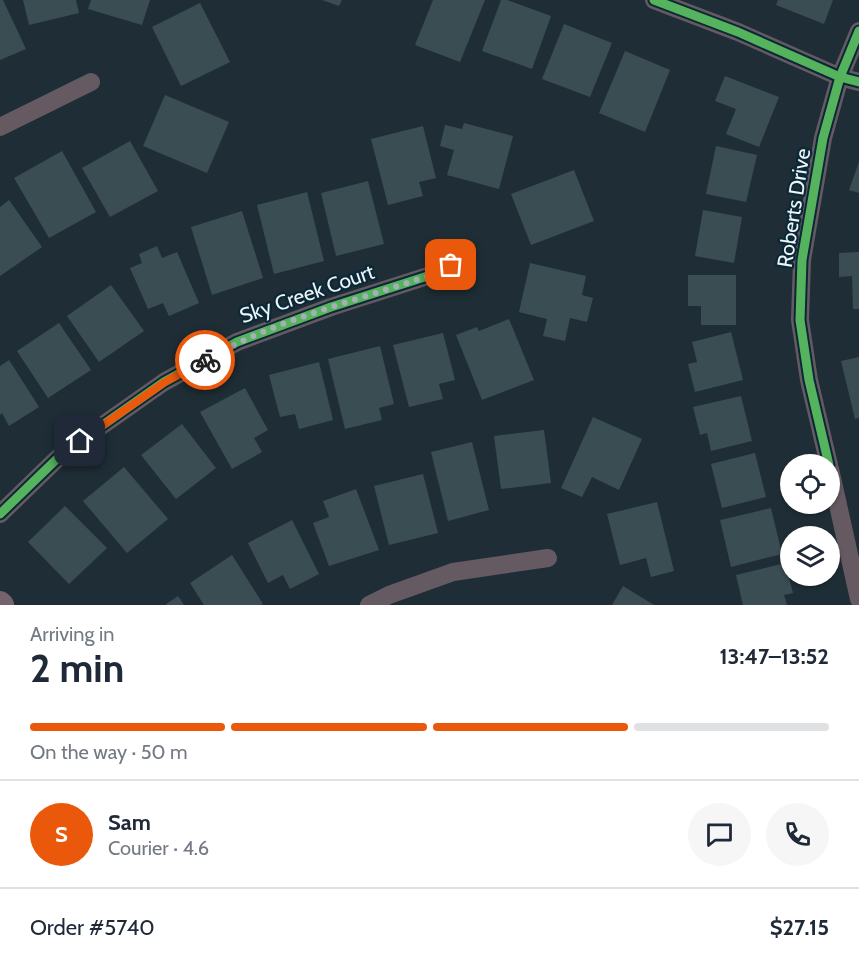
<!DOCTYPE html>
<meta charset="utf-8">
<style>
body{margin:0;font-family:Cabin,sans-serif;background:#f6f6f7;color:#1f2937;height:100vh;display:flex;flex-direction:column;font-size:22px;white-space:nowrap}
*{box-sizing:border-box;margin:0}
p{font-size:20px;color:#747a83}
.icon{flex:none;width:33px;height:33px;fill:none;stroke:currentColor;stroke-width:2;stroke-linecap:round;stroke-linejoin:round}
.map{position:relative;height:605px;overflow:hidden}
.side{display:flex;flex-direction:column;background:#fff;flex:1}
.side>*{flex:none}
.controls{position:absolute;left:780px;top:454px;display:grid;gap:12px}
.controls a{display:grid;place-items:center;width:60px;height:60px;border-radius:50%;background:#fff;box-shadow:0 2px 4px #0004;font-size:30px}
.pin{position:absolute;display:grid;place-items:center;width:51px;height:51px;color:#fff;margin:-26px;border-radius:12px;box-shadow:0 3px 9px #0006}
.courier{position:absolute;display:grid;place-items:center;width:60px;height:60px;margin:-30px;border:4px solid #ea580c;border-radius:50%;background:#fff;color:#222;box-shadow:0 2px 8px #0007}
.head em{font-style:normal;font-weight:700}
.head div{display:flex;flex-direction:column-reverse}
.head{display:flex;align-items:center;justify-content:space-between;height:102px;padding:0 30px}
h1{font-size:39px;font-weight:700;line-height:45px}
.bar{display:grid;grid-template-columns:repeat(4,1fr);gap:9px 6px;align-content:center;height:72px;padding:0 30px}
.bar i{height:8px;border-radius:4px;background:#e0e1e3}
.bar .active{background:#ea580c}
.bar p{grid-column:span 4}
.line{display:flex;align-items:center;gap:15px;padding:0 30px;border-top:2px solid #e0e1e3}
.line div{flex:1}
.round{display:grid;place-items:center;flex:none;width:63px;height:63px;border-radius:32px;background:#f6f6f7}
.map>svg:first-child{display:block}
</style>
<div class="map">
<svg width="859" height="605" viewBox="0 0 859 605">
<rect width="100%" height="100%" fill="#1f2e36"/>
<g fill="#3a4d53">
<path d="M 0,0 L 3,0 L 26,49 L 0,60 Z"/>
<path d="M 23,0 L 76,0 L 79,13 L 29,25 Z"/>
<path d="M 91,0 L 150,0 L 142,25 L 88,9 Z"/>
<path d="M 322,0 L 342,0 L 339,6 Z"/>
<path d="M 433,0 L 485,0 L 460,62 L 415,45 Z"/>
<path d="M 501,0 L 507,0 L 551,16 L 532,69 L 482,51 Z"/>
<path d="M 778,0 L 833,0 L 824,24 L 776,5 Z"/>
<path d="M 200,3 L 230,62 L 181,86 L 152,27 Z"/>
<path d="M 564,24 L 612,43 L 590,97 L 542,79 Z"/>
<path d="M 625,51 L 670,70 L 645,132 L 599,113 Z"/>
<path d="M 725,76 L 779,97 L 759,147 L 726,134 L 736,109 L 715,101 Z"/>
<path d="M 165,95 L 229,122 L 207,173 L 143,146 Z"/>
<path d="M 464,123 L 513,136 L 499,189 L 447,175 L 454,150 L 440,146 L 445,125 L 462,129 Z"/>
<path d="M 423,126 L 436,178 L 419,182 L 423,196 L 388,205 L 371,139 Z"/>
<path d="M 130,141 L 158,191 L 110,217 L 82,168 Z"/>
<path d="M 716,146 L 757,155 L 746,202 L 706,194 Z"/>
<path d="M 62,151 L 96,212 L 49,238 L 14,178 Z"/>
<path d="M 859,162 L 859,193 L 849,190 Z"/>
<path d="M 574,170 L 594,221 L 531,245 L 511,194 Z"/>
<path d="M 368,181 L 384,244 L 336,256 L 321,193 Z"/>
<path d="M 307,192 L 324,261 L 274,274 L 257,205 Z"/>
<path d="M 9,200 L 42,247 L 0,276 L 0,207 Z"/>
<path d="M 703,210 L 742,217 L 734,263 L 695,256 Z"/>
<path d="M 242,211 L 263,278 L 212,295 L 191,227 Z"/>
<path d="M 157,246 L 162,258 L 177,252 L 199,303 L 169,316 L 163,303 L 148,309 L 130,268 L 142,263 L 139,254 Z"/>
<path d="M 859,252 L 859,309 L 853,309 L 852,276 L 839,277 L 839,253 Z"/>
<path d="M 530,263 L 586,276 L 582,295 L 593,298 L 587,322 L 570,318 L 565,341 L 543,336 L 547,319 L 519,312 Z"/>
<path d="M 688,275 L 736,275 L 736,325 L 701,325 L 701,306 L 688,306 Z"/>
<path d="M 111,285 L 144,331 L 99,362 L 67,316 Z"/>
<path d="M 509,319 L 534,380 L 482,400 L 456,335 L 477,327 L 479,331 Z"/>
<path d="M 59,323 L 91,370 L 48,398 L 17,351 Z"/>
<path d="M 731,332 L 743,380 L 695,392 L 688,364 L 697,362 L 692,342 Z"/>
<path d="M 443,333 L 455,380 L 439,384 L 443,399 L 409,407 L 393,345 Z"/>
<path d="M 380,346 L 394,404 L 379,408 L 382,420 L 345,429 L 328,359 Z"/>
<path d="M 859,357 L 859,418 L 855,419 L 841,361 Z"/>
<path d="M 9,360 L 39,407 L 9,426 L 2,413 L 0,415 L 0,366 Z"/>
<path d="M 319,362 L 333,420 L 299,429 L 295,414 L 280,417 L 269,375 Z"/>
<path d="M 245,388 L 268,430 L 254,438 L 262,452 L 232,469 L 200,412 Z"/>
<path d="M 741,396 L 752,441 L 711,451 L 707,433 L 700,435 L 693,407 Z"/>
<path d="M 593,417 L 642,439 L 619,490 L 592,477 L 582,497 L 561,488 Z"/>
<path d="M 182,424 L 216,468 L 176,499 L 141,455 Z"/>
<path d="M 544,430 L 551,483 L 501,489 L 494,436 Z"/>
<path d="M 472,442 L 489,510 L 448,521 L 431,452 Z"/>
<path d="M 755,453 L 766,497 L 722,508 L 711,464 Z"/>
<path d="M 124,467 L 168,519 L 127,553 L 83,501 Z"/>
<path d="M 423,474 L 438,533 L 389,545 L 374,486 Z"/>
<path d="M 356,489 L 379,550 L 329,566 L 313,523 L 329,517 L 323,501 Z"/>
<path d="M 657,502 L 674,571 L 651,577 L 646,558 L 620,565 L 607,514 Z"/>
<path d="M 65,506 L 107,548 L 69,584 L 28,542 Z"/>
<path d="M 771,508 L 782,554 L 731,567 L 720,520 Z"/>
<path d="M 292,520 L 319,574 L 290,589 L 283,575 L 268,583 L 248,543 Z"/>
<path d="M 232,555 L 263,604 L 261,605 L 204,605 L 190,583 Z"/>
<path d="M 785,563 L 793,593 L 784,595 L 787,605 L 743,605 L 736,575 Z"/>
<path d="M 623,586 L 654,605 L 612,605 Z"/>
<path d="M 178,596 L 184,605 L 165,605 Z"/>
</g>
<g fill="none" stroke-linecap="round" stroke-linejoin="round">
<g stroke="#665a62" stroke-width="18">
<path d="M 654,0 L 738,32 L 840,77 L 859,82"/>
<path d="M 0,127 L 91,82"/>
<path d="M 829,465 L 809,380 L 800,320 L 802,260 L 823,138 L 840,77 L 859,31"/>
<path d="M 830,469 L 859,599"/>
<path d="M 0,514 L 63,453 L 164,382 L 237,342 L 331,307 L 437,273 L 464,257"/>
<path d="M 369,605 L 389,595 L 453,572 L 548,558"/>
</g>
<path stroke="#74636d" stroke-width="24" d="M 0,603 L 2,605"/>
<g stroke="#0a2836" stroke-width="13">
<g id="cycleway">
<path d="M 654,0 L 738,32 L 840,77 L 859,82"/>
<path d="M 829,465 L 809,380 L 800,320 L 802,260 L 823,138 L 840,77 L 859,31"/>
<path d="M 0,514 L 63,453 L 164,382 L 237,342 L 331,307 L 437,273 L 464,257"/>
</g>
</g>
<use href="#cycleway" stroke="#56b35d" stroke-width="9"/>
</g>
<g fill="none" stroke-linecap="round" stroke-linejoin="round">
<path stroke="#a5afb5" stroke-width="6" stroke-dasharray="0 10.8" d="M 205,360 C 277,319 359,300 437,273 L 451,265"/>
<path stroke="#ea580c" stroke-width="8" d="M 80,441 L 165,382 L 205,360"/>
</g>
<g text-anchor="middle" stroke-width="4.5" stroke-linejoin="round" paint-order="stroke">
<g font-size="21" fill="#edf5fa" stroke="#0a2836">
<text transform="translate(794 208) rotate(-81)" y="7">Roberts Drive</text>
<text transform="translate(307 294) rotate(-19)" y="7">Sky Creek Court</text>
</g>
</g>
</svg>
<div class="controls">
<a><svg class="icon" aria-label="locate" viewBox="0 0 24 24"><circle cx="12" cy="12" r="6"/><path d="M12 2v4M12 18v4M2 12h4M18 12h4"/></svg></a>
<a><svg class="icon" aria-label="layers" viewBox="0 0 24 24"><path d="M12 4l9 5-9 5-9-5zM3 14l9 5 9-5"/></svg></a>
</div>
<div class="pin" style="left:451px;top:265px;background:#ea580c"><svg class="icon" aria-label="bag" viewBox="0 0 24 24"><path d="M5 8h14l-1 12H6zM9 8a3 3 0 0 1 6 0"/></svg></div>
<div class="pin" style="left:80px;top:441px;background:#1f2937"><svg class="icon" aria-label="home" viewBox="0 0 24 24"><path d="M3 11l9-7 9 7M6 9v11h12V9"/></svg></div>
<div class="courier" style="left:205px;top:360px"><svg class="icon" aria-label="bike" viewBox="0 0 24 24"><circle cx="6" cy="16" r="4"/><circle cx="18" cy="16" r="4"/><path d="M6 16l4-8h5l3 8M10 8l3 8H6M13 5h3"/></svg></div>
</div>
<section class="side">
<div class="head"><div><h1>2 min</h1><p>Arriving in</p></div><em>13:47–13:52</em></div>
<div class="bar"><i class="active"></i><i class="active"></i><i class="active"></i><i></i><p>On the way · 50 m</p></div>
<div class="line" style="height:108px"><b class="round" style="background:#ea580c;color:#fff">S</b><div><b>Sam</b><p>Courier · 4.6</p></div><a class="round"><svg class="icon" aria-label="chat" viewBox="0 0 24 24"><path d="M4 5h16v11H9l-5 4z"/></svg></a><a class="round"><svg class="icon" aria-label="phone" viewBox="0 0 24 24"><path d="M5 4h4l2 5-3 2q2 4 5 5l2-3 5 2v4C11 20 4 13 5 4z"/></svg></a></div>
<div class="line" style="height:78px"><div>Order #5740</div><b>$27.15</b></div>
</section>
